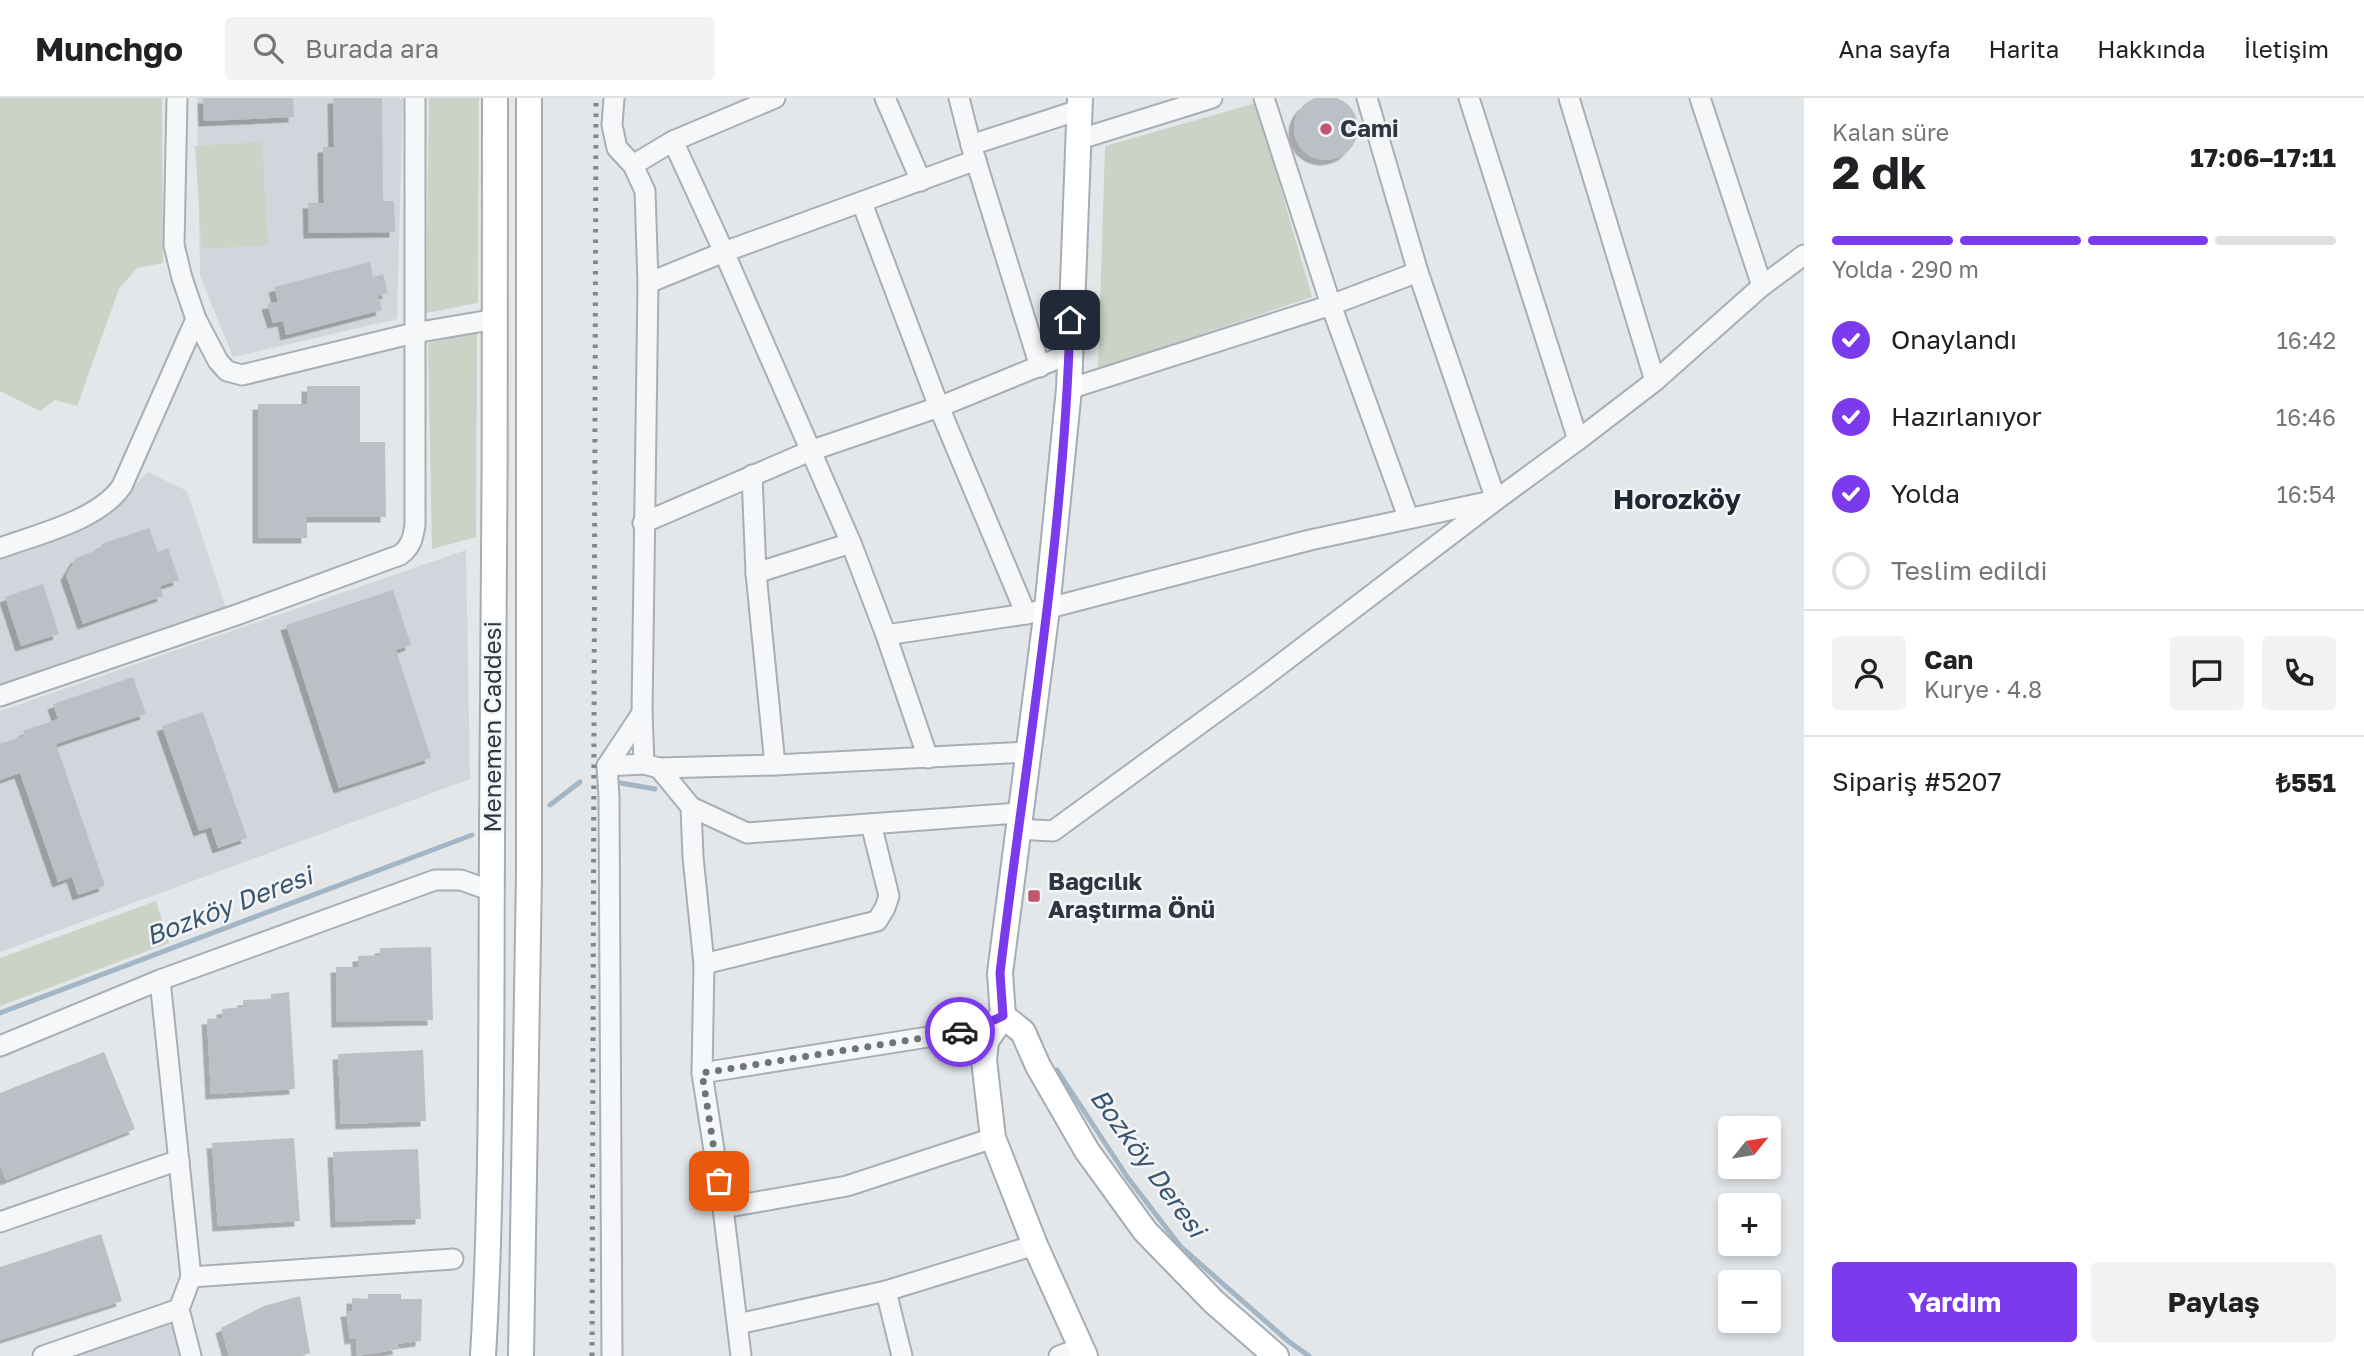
<!DOCTYPE html>
<html lang="tr">
<meta charset="utf-8">
<style>
body{margin:0;font-family:"Golos Text",sans-serif;background:#f2f2f2;color:#202124;height:100vh;display:flex;flex-direction:column;font-size:26px;white-space:nowrap}
*{box-sizing:border-box;margin:0}
p{font-size:23px;color:#757577}
.icon{flex:none;width:38px;height:38px;fill:none;stroke:currentColor;stroke-width:2;stroke-linecap:round;stroke-linejoin:round}
.map{position:relative;flex:1;overflow:hidden}
.panel{display:flex;flex-direction:column;background:#fff;width:560px}
.panel>*{flex:none}
.needle{width:46px;rotate:60deg}
.fabs{position:absolute;left:1718px;top:1018px;display:grid;gap:14px}
.fabs a{display:grid;place-items:center;width:63px;height:63px;border-radius:7px;background:#fff;box-shadow:0 4px 10px #0003;font-size:35px}
.pin{position:absolute;display:grid;place-items:center;width:60px;height:60px;color:#fff;margin:-30px;border-radius:14px;box-shadow:0 4px 10px #0006}
.courier{position:absolute;display:grid;place-items:center;width:70px;height:70px;margin:-35px;border:5px solid #7c3aed;border-radius:50%;background:#fff;color:#222;box-shadow:0 2px 9px #0007}
.overview em{font-style:normal;font-weight:700}
.overview div{display:flex;flex-direction:column-reverse}
.overview{display:flex;align-items:center;justify-content:space-between;height:119px;padding:0 28px}
h1{font-size:46px;font-weight:700;line-height:52px}
.bar{display:grid;grid-template-columns:repeat(4,1fr);gap:10px 7px;align-content:center;height:84px;padding:0 28px}
.bar i{height:9px;border-radius:5px;background:#e0e0e0}
.bar .selected{background:#7c3aed}
.bar p{grid-column:span 4}
.line{display:flex;align-items:center;gap:18px;padding:0 28px;border-top:2px solid #e0e0e0}
.line div{flex:1}
.round{display:grid;place-items:center;flex:none;width:74px;height:74px;border-radius:7px;background:#f2f2f2}
ol{padding:0 28px;list-style:none}
li{display:flex;align-items:center;gap:21px;height:77px}
li p{margin-inline-start:auto}
li .icon{padding:7px;border-radius:50%;background:#7c3aed;color:#fff;stroke-width:4}
li:last-child{color:#757577}
li i{width:38px;height:38px;border:4px solid #e0e0e0;border-radius:50%}
.button{display:flex;gap:14px;margin-top:auto;padding:14px 28px}
.button a{flex:1;height:80px;border-radius:7px;background:#7c3aed;color:#fff;font-size:28px;font-weight:700;line-height:80px;text-align:center}
.button a+a{background:#f2f2f2;color:#202124}
header{display:flex;align-items:center;gap:42px;box-sizing:border-box;height:98px;padding:0 35px;background:#fff;border-bottom:2px solid #e0e0e0}
header strong{font-size:33px}
nav{display:flex;gap:38px;margin-inline-start:auto;font-size:24px}
.search{width:490px;height:63px;background:#f2f2f2;display:flex;align-items:center;gap:18px;box-sizing:border-box;padding:0 24px;border-radius:7px;color:#757577;font-size:26px}
main{display:flex;flex:1;min-height:0}
.map>svg:first-child{display:block}
</style>
<header>
<strong>Munchgo</strong>
<div class="search"><svg class="icon" aria-label="search" viewBox="0 0 24 24"><circle cx="10" cy="10" r="6"/><path d="M15 15l6 6"/></svg>Burada ara</div>
<nav><a>Ana sayfa</a><a>Harita</a><a>Hakkında</a><a>İletişim</a></nav>
</header>
<main>
<div class="map">
<svg width="1804" height="1258" viewBox="0 0 1804 1258">
<defs>
<filter id="shadow"><feDropShadow dx="-5.5" dy="5.5" stdDeviation="0" flood-color="#0004"/></filter>
</defs>
<rect width="100%" height="100%" fill="#e4e7ea"/>
<g fill="#d2d6dc">
<path d="M 197,0 L 403,0 L 397,221 L 233,259 L 200,178 Z"/>
<path d="M 148,374 L 187,393 L 226,510 L 0,587 L 0,457 L 104,417 Z"/>
<path d="M 466,452 L 470,681 L 0,854 L 0,613 Z"/>
<path d="M 173,1224 L 183,1258 L 76,1258 Z"/>
</g>
<g fill="#cad3c6">
<path d="M 0,0 L 162,0 L 163,165 L 137,170 L 119,191 L 77,308 L 55,302 L 40,313 L 0,293 Z"/>
<path d="M 429,0 L 479,0 L 478,205 L 426,215 Z"/>
<path d="M 1256,5 L 1312,199 L 1098,271 L 1105,48 Z"/>
<path d="M 262,44 L 268,147 L 202,151 L 195,48 Z"/>
<path d="M 477,232 L 476,439 L 432,451 L 428,245 Z"/>
<path d="M 156,803 L 169,845 L 0,908 L 0,860 Z"/>
</g>
<g fill="none" stroke-linecap="round" stroke-linejoin="round">
<g stroke="#a3b6c6" stroke-width="5">
<path d="M 615,684 L 655,691"/>
<path d="M 550,707 L 580,684"/>
<path d="M 0,915 L 472,737"/>
<path d="M 1057,972 L 1128,1080 L 1181,1149 L 1288,1243 L 1309,1258"/>
</g>
</g>
<g fill="#bbc0c6" filter="url(#shadow)">
<circle cx="1326" cy="30" r="32"/>
<path d="M 203,0 L 293,0 L 294,19 L 204,23 Z"/>
<path d="M 333,0 L 382,0 L 383,103 L 394,103 L 395,134 L 309,135 L 308,105 L 324,105 L 323,49 L 334,49 Z"/>
<path d="M 370,164 L 373,179 L 383,176 L 388,195 L 378,198 L 382,212 L 286,237 L 283,223 L 273,225 L 267,206 L 278,204 L 274,189 Z"/>
<path d="M 307,288 L 360,288 L 360,344 L 385,344 L 386,419 L 307,419 L 307,440 L 258,440 L 258,306 L 307,306 Z"/>
<path d="M 149,430 L 158,454 L 168,450 L 179,482 L 160,488 L 163,498 L 83,526 L 66,477 L 76,460 L 102,450 L 101,446 Z"/>
<path d="M 43,486 L 59,536 L 21,548 L 5,499 Z"/>
<path d="M 393,492 L 411,547 L 396,552 L 431,660 L 339,690 L 286,527 Z"/>
<path d="M 133,579 L 146,616 L 56,646 L 105,788 L 78,797 L 72,779 L 58,784 L 20,675 L 0,682 L 0,646 L 25,637 L 23,633 L 58,621 L 53,606 Z"/>
<path d="M 203,614 L 247,740 L 218,750 L 211,729 L 199,733 L 162,628 Z"/>
<path d="M 431,849 L 433,922 L 337,924 L 336,869 L 358,869 L 358,858 L 380,857 L 380,850 Z"/>
<path d="M 289,894 L 295,991 L 211,996 L 207,921 L 223,920 L 222,911 L 243,909 L 243,902 L 271,901 L 271,896 Z"/>
<path d="M 423,952 L 426,1023 L 341,1026 L 338,956 Z"/>
<path d="M 104,954 L 135,1031 L 6,1082 L 0,1067 L 0,995 Z"/>
<path d="M 294,1040 L 300,1123 L 218,1128 L 212,1045 Z"/>
<path d="M 418,1051 L 421,1121 L 336,1124 L 333,1054 Z"/>
<path d="M 101,1136 L 122,1203 L 0,1242 L 0,1169 Z"/>
<path d="M 368,1196 L 401,1196 L 401,1201 L 422,1201 L 421,1243 L 397,1246 L 399,1251 L 357,1258 L 356,1240 L 350,1241 L 346,1213 L 352,1213 L 352,1200 L 368,1201 Z"/>
<path d="M 300,1198 L 310,1255 L 301,1258 L 229,1258 L 221,1230 L 264,1208 Z"/>
</g>
<g fill="none" stroke-linecap="round" stroke-linejoin="round">
<g stroke="#a9aeb4" stroke-width="23">
<g id="minor">
<path d="M 177,0 L 174,147 L 182,180 L 196,221 L 218,263 L 227,273 L 242,277 L 414,235 L 496,221"/>
<path d="M 885,0 L 921,83"/>
<path d="M 959,0 L 971,47 L 1040,269"/>
<path d="M 1264,0 L 1331,207 L 1408,419"/>
<path d="M 1469,0 L 1578,342"/>
<path d="M 1569,0 L 1655,283"/>
<path d="M 1700,0 L 1762,188"/>
<path d="M 1077,42 L 1212,0"/>
<path d="M 673,43 L 724,154 L 851,445 L 886,537 L 928,660"/>
<path d="M 971,47 L 1079,12"/>
<path d="M 633,67 L 673,43 L 775,0"/>
<path d="M 862,105 L 939,309 L 1026,516"/>
<path d="M 648,185 L 724,154 L 976,62"/>
<path d="M 1069,291 L 1331,207 L 1418,174"/>
<path d="M 752,377 L 756,475 L 775,667"/>
<path d="M 643,425 L 810,353 L 939,309 L 1069,256"/>
<path d="M 0,450 C 38,436 99,422 122,388 L 196,221"/>
<path d="M 756,475 L 851,445"/>
<path d="M 886,537 L 1026,516 L 1310,442 L 1496,402 L 1418,174 L 1367,0"/>
<path d="M 0,598 L 242,515 L 400,457 C 411,449 413,440 415,427 L 415,0"/>
<path d="M 642,615 L 644,666 L 659,670 L 775,667 L 1028,654"/>
<path d="M 607,668 L 644,666"/>
<path d="M 659,670 L 691,709 L 693,759 L 704,866 L 702,975 L 723,1110 L 741,1258"/>
<path d="M 691,709 L 747,735 L 1019,715"/>
<path d="M 1017,731 L 1053,733 L 1260,582 L 1496,402 L 1578,342 L 1655,283 L 1762,188 L 1804,157"/>
<path d="M 704,866 L 877,823 L 885,810 L 889,798 L 871,726"/>
<path d="M 160,882 L 191,1179 L 179,1211 L 191,1258"/>
<path d="M 0,948 L 160,882 L 435,782 L 461,782 L 492,793"/>
<path d="M 702,975 L 972,932 L 1003,918"/>
<path d="M 723,1110 L 847,1088 L 993,1040"/>
<path d="M 0,1124 L 179,1062"/>
<path d="M 191,1179 L 453,1161"/>
<path d="M 886,1193 L 902,1258"/>
<path d="M 738,1226 L 886,1193 L 1035,1147"/>
<path d="M 43,1258 L 179,1211"/>
<path d="M 612,1258 L 609,699 L 607,668 L 642,615 L 648,185 L 645,93 L 633,67 L 617,50 L 612,27 L 614,0"/>
<path d="M 1059,1258 L 1081,1250"/>
</g>
</g>
<g stroke="#a4acb5" stroke-width="28">
<g id="major">
<path d="M 1003,918 L 1000,875 L 1047,511 L 1069,291 L 1080,0"/>
<path d="M 1003,918 L 1023,934 L 1038,968 L 1087,1053 L 1145,1133 L 1214,1204 L 1276,1258"/>
<path d="M 1003,918 L 986,943 L 984,962 L 993,1040 L 1035,1147 L 1085,1258"/>
<path d="M 483,1258 C 493,1086 491,912 492,740 C 494,493 496,247 495,0"/>
<path d="M 521,1258 L 529,776 L 529,0"/>
</g>
</g>
<use href="#minor" stroke="#f6f7f9" stroke-width="19"/>
<use href="#major" stroke="#fff" stroke-width="24"/>
<path stroke="#7f8792" stroke-width="5" stroke-dasharray="3.5 7" stroke-linecap="butt" d="M 592,1258 L 596,0"/>
</g>
<g fill="none" stroke-linecap="round" stroke-linejoin="round">
<path stroke="#6d747c" stroke-width="7" stroke-dasharray="0 12.6" d="M 719,1083 L 702,975 L 960,934"/>
<path stroke="#7c3aed" stroke-width="9" d="M 960,934 L 972,932 L 1003,918 L 1000,875 C 1026,658 1064,441 1070,222"/>
</g>
<g fill="#c0576f" stroke="#f3f5f8" stroke-width="2.5">
<circle cx="1326" cy="31" r="7"/>
<rect x="1027" y="791" width="14" height="14" rx="3.5"/>
</g>
<g text-anchor="middle" stroke-width="5" stroke-linejoin="round" paint-order="stroke">
<g font-size="24" font-weight="bold" fill="#2d3641" stroke="#f3f5f8" text-anchor="start">
<text x="1340" y="39">Cami</text>
<text x="1048" y="792">Bağcılık<tspan x="1048" dy="28">Araştırma Önü</tspan></text>
</g>
<g font-size="24" fill="#2d3641" stroke="#f3f5f8">
<text transform="translate(493 629) rotate(-90)" y="8">Menemen Caddesi</text>
</g>
<g font-size="26" font-style="italic" fill="#3b5770" stroke="#f3f5f8">
<text transform="translate(229 808) rotate(-21)" y="9">Bozköy Deresi</text>
<text transform="translate(1148 1065) rotate(54)" y="9">Bozköy Deresi</text>
</g>
<g font-size="28" font-weight="bold" fill="#1f2732" stroke="#f3f5f8">
<text x="1677" y="411">Horozköy</text>
</g>
</g>
</svg>
<div class="fabs">
<a><svg class="needle" viewBox="-14 -14 28 28"><path d="M0-13l5 13h-10z" fill="#e53935"/><path d="M0 13l5-13h-10z" fill="#757577"/></svg></a>
<a>+</a>
<a>−</a>
</div>
<div class="pin" style="left:719px;top:1083px;background:#ea580c"><svg class="icon" aria-label="bag" viewBox="0 0 24 24"><path d="M5 8h14l-1 12H6zM9 8a3 3 0 0 1 6 0"/></svg></div>
<div class="pin" style="left:1070px;top:222px;background:#1f2937"><svg class="icon" aria-label="home" viewBox="0 0 24 24"><path d="M3 11l9-7 9 7M6 9v11h12V9"/></svg></div>
<div class="courier" style="left:960px;top:934px"><svg class="icon" aria-label="car" viewBox="0 0 24 24"><path d="M5 17H2v-5l4-1 3-4h7l3 4 3 1v5h-3M9 17h6M6 11h13"/><circle cx="7" cy="17" r="2"/><circle cx="17" cy="17" r="2"/></svg></div>
</div>
<section class="panel">
<div class="overview"><div><h1>2 dk</h1><p>Kalan süre</p></div><em>17:06–17:11</em></div>
<div class="bar"><i class="selected"></i><i class="selected"></i><i class="selected"></i><i></i><p>Yolda · 290 m</p></div>
<ol>
<li><svg class="icon" aria-label="check" viewBox="0 0 24 24"><path d="M5 12l5 5 9-10"/></svg>Onaylandı<p>16:42</p></li>
<li><svg class="icon" aria-label="check" viewBox="0 0 24 24"><path d="M5 12l5 5 9-10"/></svg>Hazırlanıyor<p>16:46</p></li>
<li><svg class="icon" aria-label="check" viewBox="0 0 24 24"><path d="M5 12l5 5 9-10"/></svg>Yolda<p>16:54</p></li>
<li><i></i>Teslim edildi</li>
</ol>
<div class="line" style="height:126px"><a class="round"><svg class="icon" aria-label="person" viewBox="0 0 24 24"><circle cx="12" cy="8" r="4"/><path d="M4 21q1-7 8-7t8 7"/></svg></a><div><b>Can</b><p>Kurye · 4.8</p></div><a class="round"><svg class="icon" aria-label="chat" viewBox="0 0 24 24"><path d="M4 5h16v11H9l-5 4z"/></svg></a><a class="round"><svg class="icon" aria-label="phone" viewBox="0 0 24 24"><path d="M5 4h4l2 5-3 2q2 4 5 5l2-3 5 2v4C11 20 4 13 5 4z"/></svg></a></div>
<div class="line" style="height:91px"><div>Sipariş #5207</div><b>₺551</b></div>
<div class="button"><a>Yardım</a><a>Paylaş</a></div>
</section>
</main>
